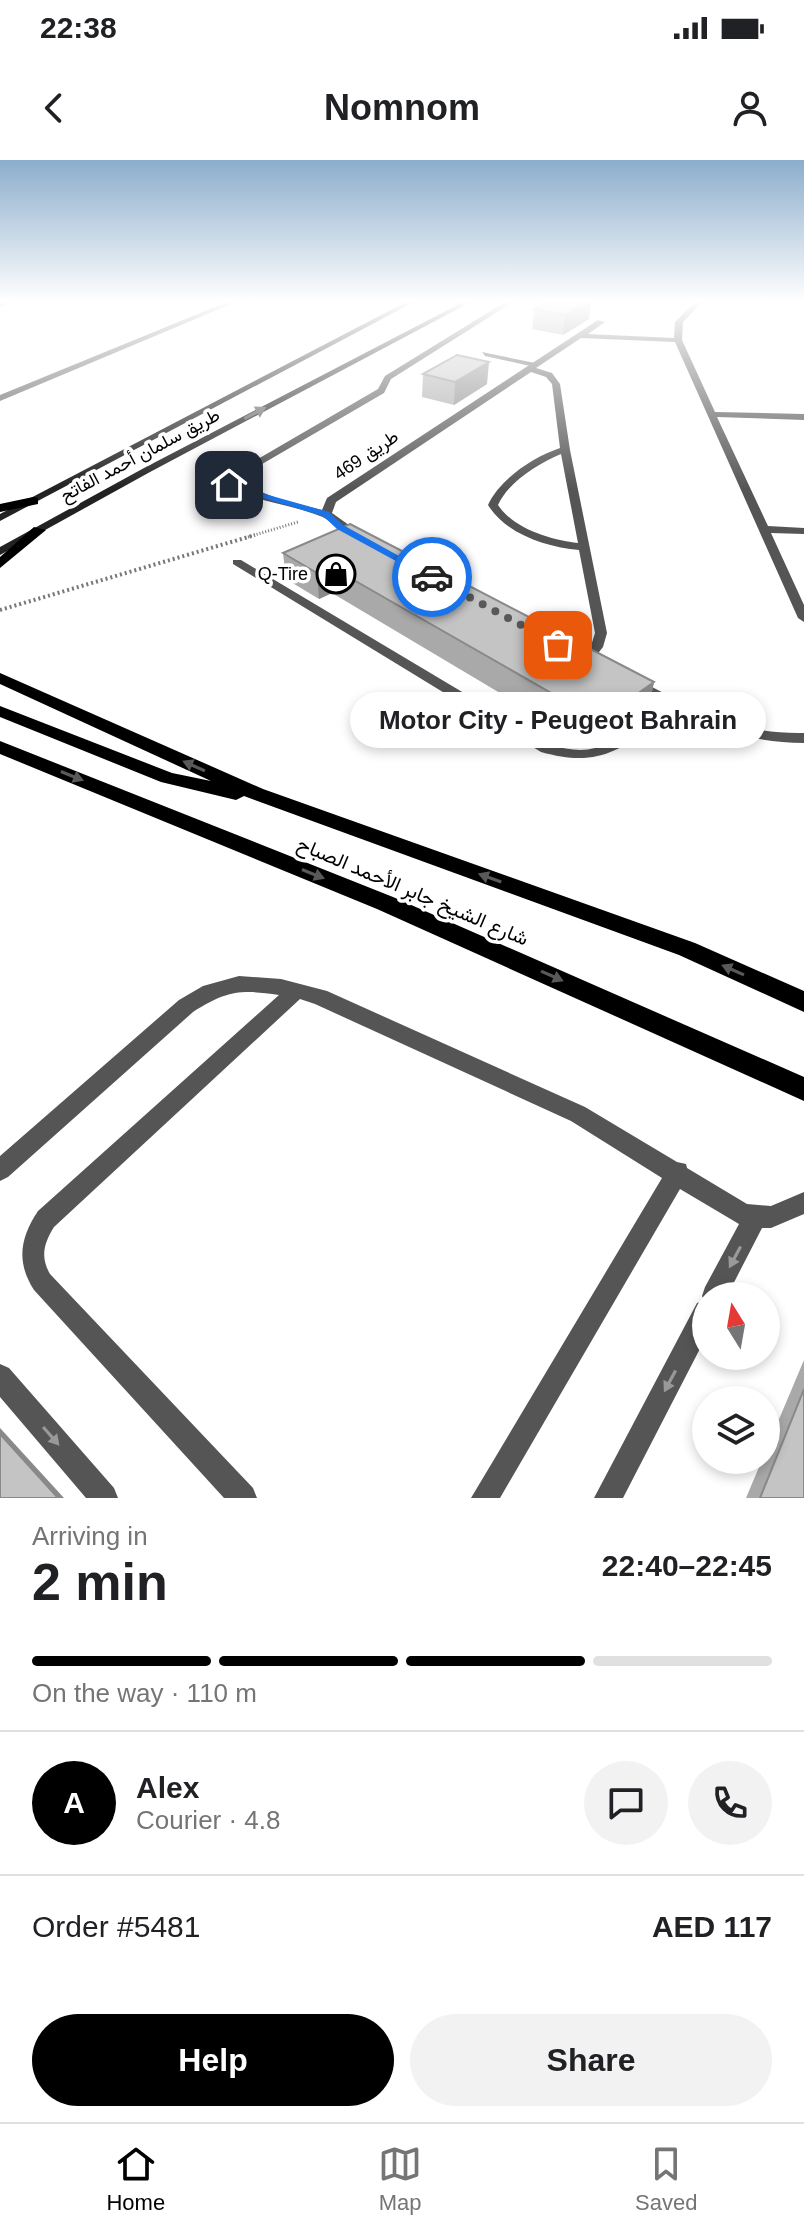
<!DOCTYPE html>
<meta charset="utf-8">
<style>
body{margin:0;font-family:Helvetica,Vazirmatn,sans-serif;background:#f2f2f2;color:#202124;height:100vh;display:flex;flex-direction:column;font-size:30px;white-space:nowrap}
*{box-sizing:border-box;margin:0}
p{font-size:26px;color:#757577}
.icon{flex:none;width:44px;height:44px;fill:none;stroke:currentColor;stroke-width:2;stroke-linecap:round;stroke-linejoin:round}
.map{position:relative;height:1338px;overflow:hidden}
.drawer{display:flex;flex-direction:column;background:#fff;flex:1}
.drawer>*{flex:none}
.needle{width:52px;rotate:349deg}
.buttons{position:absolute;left:692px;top:1122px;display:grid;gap:16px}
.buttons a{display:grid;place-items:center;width:88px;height:88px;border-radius:50%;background:#fff;box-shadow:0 4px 12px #0003;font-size:40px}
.pin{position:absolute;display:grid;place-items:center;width:68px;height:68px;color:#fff;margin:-34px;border-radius:16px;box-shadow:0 4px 12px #0006}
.courier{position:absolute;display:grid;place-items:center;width:80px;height:80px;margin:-40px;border:6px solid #1a73e8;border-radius:50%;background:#fff;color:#222;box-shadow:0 2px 10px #0007}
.bubble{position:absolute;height:56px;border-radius:28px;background:#fff;box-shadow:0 4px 12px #0003;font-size:26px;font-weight:600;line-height:56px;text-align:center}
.overview em{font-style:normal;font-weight:600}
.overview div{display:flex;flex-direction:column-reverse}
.overview{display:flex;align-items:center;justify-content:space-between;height:136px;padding:0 32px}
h1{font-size:52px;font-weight:600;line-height:60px}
.bar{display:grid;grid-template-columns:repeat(4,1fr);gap:12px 8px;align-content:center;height:96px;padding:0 32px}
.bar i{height:10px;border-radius:6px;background:#e0e0e0}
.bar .current{background:#000}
.bar p{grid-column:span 4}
.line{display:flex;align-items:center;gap:20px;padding:0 32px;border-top:2px solid #e0e0e0}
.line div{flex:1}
.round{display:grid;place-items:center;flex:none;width:84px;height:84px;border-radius:42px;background:#f2f2f2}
.action{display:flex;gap:16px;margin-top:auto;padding:16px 32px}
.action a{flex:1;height:92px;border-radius:48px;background:#000;color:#fff;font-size:32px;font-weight:600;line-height:92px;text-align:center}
.action a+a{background:#f2f2f2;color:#202124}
.status{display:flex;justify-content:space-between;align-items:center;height:56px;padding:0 40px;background:#fff;direction:ltr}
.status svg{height:22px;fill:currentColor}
header{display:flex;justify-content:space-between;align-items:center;height:104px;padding:0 32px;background:#fff;font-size:36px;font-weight:600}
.tabs{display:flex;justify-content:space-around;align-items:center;height:112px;border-top:2px solid #e0e0e0;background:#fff;font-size:22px;color:#757577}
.tabs a{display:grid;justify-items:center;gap:4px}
.tabs .current{color:#000}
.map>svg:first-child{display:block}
</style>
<div class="status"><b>22:38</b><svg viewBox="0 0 49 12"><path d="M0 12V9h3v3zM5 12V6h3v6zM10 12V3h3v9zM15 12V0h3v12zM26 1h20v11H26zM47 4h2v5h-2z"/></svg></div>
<header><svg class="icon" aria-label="back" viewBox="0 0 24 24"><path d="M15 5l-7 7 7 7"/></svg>Nomnom<svg class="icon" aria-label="person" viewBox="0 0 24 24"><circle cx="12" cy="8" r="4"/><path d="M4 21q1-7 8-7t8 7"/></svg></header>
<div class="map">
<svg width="804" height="1338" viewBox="0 0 804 1338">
<rect width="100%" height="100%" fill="#fff"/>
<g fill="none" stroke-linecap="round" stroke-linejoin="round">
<path stroke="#777" stroke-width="3" stroke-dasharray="1 2" stroke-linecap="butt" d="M 248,377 L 298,362"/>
<path stroke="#777" stroke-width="4" stroke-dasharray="2 3" stroke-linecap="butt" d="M 0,450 L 255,375"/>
<g fill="#555" fill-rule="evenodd">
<path d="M 482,192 L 535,203 L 539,205 L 535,207 L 485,196 Z"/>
<path d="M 233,400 L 241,400 L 551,585 C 565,589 581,592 595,588 C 620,581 658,537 678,540 L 680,543 C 672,552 661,559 651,567 C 613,597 588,605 541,592 L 233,404 Z"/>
<path d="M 239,816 L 281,819 L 327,831 L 585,947 L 677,1002 L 686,1004 L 687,1008 L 747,1044 L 771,1046 L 804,1032 L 804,1054 L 771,1068 L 762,1068 L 727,1136 L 706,1136 L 706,1177 L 623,1338 L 594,1338 L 697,1143 L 704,1141 L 702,1136 L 705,1127 L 739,1064 L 680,1029 L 500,1338 L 471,1338 L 662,1018 L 571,961 L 315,844 L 300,839 L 54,1067 C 44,1083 40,1097 50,1114 L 253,1328 L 257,1338 L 224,1338 L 34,1130 C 16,1102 20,1078 38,1051 L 279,835 C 240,829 226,831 193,852 L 8,1017 L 0,1021 L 0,996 L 179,840 L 203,826 Z"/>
<path d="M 0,1204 L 9,1208 L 114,1328 L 118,1338 L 86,1338 L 0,1237 Z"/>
</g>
<g fill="#555" fill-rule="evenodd">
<path d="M 12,142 L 11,143 L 0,147 L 0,143 Z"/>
<path d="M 227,142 L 236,142 L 0,241 L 0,235 Z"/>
<path d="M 505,142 L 513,142 L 391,219 L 384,233 L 233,321 L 282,340 L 322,350 L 327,338 L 598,160 L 605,162 L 588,174 L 674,178 L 675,162 L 695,142 L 702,142 L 683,162 L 682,180 L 715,252 L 804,254 L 804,260 L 717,257 L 768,366 L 804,368 L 804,374 L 771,373 L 804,445 L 804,462 L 798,458 L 675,182 L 581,178 L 536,208 L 552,213 L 560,224 L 570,290 L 607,473 L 603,487 L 591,502 L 581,502 L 579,499 L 591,486 L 595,473 L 579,390 C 546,387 506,374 488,345 C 500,319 533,297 560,288 L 552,224 L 546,217 L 531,212 L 336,342 L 332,353 L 363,375 L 363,379 C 347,380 335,361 320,356 C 288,343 249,342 220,321 L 378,229 L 385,216 ZM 561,294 L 578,383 C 551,380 514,369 498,345 C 509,321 538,304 561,294 Z"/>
<path d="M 634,520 C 652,525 668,536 684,544 C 724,564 760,574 804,573 L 804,583 C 736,583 688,557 629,527 L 627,524 Z"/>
</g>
<g fill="#222" fill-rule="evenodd">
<path d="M 406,142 L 414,142 L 0,361 L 0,354 Z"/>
<path d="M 463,142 L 471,142 L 150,312 L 0,395 L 0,387 L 144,308 Z"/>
</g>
<g fill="#000" fill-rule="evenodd">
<path d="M 33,337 L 38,338 L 38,344 L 0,352 L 0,344 Z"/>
<path d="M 34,367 L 46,370 L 0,408 L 0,397 Z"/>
<path d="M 0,513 L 263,629 L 695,783 L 804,831 L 804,852 L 679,795 L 244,636 L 236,640 L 161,622 L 0,557 L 0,546 L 172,613 L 211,621 L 0,524 Z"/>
<path d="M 0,581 L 393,737 L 804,917 L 804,941 L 377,749 L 0,594 Z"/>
</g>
</g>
<g fill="#a9a9a9">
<path d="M 546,142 L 591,142 L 589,159 L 563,175 L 532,169 L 534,149 Z"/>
<path d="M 423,214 L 487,224 L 454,245 L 422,237 Z"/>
<path d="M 350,364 L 654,522 L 648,550 L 614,575 L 589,586 L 332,433 L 319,439 L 286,419 L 283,393 Z"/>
<path d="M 804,1200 L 804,1338 L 746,1338 L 762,1300 L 766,1300 L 766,1290 Z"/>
</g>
<g fill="#898989">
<path d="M 586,142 L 591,142 L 589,159 L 563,175 L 565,155 Z"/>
<path d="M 489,202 L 487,224 L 454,245 L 455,222 Z"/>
<path d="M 331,407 L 332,433 L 319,439 L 317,413 Z"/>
<path d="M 654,522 L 648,550 L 614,575 L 589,586 L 595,558 Z"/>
<path d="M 0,1268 L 64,1338 L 58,1338 L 0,1274 Z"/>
</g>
<g fill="#c4c4c4" stroke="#898989" stroke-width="2">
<path d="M 546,142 L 586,142 L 565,155 L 534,149 Z"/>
<path d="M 457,195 L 489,202 L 455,222 L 423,214 Z"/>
<path d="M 350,364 L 654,522 L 620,546 L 595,558 L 331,407 L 317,413 L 283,393 Z"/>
<path d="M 804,1229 L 804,1338 L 760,1338 Z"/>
<path d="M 0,1274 L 58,1338 L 0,1338 Z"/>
</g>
<defs><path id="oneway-solid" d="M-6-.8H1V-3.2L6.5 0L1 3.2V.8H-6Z" transform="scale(2)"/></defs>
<use fill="#646464" href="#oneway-solid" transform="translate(255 253) rotate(-28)"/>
<g fill="#595959">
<use href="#oneway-solid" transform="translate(194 606) rotate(-156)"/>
<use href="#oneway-solid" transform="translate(72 616) rotate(22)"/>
<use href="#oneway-solid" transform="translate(313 714) rotate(22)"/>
<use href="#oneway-solid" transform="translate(490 718) rotate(-160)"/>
<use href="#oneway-solid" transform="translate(733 810) rotate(-156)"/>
<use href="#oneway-solid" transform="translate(552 816) rotate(24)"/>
</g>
<g fill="#999">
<use href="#oneway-solid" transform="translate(735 1097) rotate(118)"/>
<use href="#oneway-solid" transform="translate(670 1221) rotate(118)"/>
<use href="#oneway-solid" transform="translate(51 1276) rotate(49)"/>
</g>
<linearGradient id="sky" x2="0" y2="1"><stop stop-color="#8cadcc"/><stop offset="0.43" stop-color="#fff"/><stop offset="1" stop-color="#fff" stop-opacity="0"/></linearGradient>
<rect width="804" height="329" fill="url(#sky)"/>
<path fill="#1a73e8" d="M 226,323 L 329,352 L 343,365 L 437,417 L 429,419 L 337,369 L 323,356 L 226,327 Z"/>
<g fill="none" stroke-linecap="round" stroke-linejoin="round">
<path stroke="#595959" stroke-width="8" stroke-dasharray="0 14.4" d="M 432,417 L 558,485"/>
</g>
<defs>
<g id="shop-ring" transform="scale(2)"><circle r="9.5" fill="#fff" stroke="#000" stroke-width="1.5"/><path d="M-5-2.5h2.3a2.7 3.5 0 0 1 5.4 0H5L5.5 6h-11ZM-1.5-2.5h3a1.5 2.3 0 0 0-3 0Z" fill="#000"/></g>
</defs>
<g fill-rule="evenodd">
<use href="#shop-ring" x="336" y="414"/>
</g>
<g text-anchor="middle" stroke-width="7" stroke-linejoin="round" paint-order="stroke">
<g font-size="18" fill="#000" stroke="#fff">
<text transform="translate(140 295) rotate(-28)" y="6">طريق سلمان أحمد الفاتح</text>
<text transform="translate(366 295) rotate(-34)" y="6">طريق 469</text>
</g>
<g font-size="18" fill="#000" stroke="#fff" text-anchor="end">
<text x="308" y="420">Q-Tire</text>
</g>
<g font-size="20" fill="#000" stroke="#fff">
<text transform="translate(413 731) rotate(23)" y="7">شارع الشيخ جابر الأحمد الصباح</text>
</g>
</g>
</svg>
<div class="buttons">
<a><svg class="needle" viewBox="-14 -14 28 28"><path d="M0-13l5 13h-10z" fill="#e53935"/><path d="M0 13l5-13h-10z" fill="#757577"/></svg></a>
<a><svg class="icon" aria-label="layers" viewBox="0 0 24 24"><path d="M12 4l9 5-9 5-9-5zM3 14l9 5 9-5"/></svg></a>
</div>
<div class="pin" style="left:558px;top:485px;background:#ea580c"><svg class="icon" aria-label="bag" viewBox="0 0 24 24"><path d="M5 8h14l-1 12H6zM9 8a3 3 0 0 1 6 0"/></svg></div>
<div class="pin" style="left:229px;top:325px;background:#1f2937"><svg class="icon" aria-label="home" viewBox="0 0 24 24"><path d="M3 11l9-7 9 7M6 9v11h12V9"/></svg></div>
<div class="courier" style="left:432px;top:417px"><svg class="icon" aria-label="car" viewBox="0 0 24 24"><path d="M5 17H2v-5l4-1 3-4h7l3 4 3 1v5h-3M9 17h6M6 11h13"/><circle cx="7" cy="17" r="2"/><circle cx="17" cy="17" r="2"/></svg></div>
<div class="bubble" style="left:350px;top:532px;width:416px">Motor City - Peugeot Bahrain</div>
</div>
<section class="drawer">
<div class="overview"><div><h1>2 min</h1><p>Arriving in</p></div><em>22:40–22:45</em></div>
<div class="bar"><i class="current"></i><i class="current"></i><i class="current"></i><i></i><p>On the way · 110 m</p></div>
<div class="line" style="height:144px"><b class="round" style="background:#000;color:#fff">A</b><div><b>Alex</b><p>Courier · 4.8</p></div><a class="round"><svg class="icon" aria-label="chat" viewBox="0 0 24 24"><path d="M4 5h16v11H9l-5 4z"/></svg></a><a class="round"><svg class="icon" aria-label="phone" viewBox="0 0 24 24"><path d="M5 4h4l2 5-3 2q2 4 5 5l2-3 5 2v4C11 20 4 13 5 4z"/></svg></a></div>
<div class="line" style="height:104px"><div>Order #5481</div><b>AED 117</b></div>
<div class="action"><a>Help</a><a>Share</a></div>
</section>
<nav class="tabs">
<a class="current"><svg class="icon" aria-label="home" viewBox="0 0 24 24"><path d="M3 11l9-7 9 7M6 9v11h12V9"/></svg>Home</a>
<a><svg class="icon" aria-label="map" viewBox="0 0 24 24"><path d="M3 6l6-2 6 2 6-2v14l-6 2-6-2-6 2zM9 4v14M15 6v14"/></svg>Map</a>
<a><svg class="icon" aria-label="saved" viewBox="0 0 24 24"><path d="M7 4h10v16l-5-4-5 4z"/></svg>Saved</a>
</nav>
